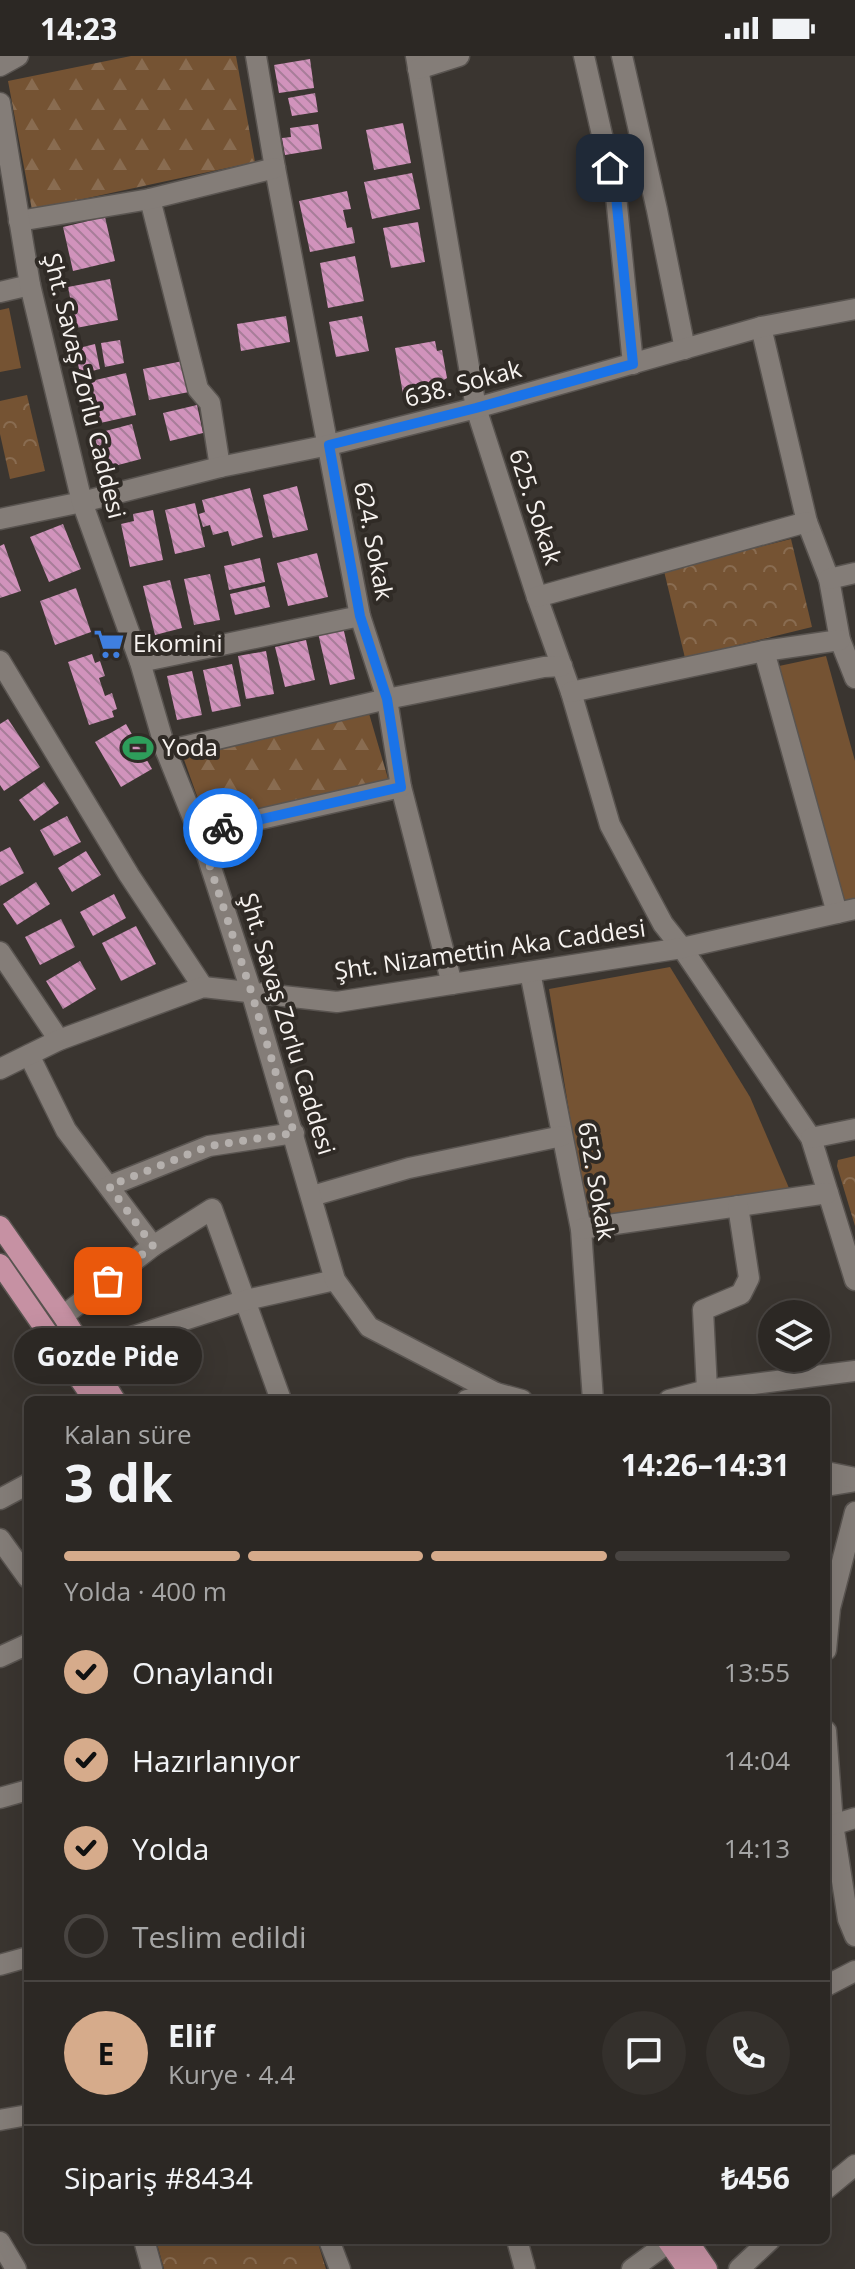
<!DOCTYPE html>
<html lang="tr">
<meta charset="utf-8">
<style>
body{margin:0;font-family:"Open Sans",sans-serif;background:#34302c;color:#f1f3f6;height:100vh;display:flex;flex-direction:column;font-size:30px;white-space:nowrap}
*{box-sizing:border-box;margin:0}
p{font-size:26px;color:#a6a6a6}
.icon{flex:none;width:44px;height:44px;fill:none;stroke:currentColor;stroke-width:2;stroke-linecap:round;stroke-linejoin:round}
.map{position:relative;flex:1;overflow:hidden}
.sheet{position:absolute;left:24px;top:1340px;width:806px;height:848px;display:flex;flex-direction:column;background:#2c2824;border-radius:12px;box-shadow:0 8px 32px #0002,0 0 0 2px #484441}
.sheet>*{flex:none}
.controls{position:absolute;left:758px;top:1244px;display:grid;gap:16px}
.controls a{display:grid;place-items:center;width:72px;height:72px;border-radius:50%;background:#2c2824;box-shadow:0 8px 32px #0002,0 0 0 2px #484441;font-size:40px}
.pin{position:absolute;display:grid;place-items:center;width:68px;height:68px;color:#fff;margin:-34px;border-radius:16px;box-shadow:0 4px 12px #0006}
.courier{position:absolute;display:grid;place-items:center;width:80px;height:80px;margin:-40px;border:6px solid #1a73e8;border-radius:50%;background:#fff;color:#222;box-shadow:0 2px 10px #0007}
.bubble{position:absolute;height:56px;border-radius:28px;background:#2c2824;box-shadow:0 8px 32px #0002,0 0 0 2px #484441;font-size:26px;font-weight:700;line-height:56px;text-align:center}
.headline em{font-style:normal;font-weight:700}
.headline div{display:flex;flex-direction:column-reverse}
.headline{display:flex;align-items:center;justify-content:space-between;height:136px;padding:0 40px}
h1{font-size:52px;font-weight:700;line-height:60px}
.bar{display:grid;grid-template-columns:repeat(4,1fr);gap:12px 8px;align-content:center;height:96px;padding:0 40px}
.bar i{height:10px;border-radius:6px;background:#484441}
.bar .selected{background:#d6ab8b}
.bar p{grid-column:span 4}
.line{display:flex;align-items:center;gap:20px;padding:0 40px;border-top:2px solid #484441}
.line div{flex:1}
.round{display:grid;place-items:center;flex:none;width:84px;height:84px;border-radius:42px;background:#34302c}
ol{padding:0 40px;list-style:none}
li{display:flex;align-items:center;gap:24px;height:88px}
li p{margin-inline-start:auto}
li .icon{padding:8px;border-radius:50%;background:#d6ab8b;color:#111;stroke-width:4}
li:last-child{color:#a6a6a6}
li i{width:44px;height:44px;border:4px solid #484441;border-radius:50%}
.status{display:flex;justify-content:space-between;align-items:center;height:56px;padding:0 40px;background:#2c2824;direction:ltr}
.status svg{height:22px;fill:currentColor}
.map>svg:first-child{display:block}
</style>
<div class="status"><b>14:23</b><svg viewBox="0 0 49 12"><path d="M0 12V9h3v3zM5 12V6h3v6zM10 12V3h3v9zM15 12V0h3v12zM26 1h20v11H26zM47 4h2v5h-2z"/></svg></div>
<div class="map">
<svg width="855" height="2213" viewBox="0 0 855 2213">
<defs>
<pattern id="forest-firs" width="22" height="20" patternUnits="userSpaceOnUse" patternTransform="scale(2)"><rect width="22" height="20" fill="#755333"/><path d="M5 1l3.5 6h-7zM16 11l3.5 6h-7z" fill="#896c51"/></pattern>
<pattern id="park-crowns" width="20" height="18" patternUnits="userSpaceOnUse" patternTransform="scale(2)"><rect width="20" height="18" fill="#755333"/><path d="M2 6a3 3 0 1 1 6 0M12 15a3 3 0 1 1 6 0" fill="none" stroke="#896c51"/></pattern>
<pattern id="building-back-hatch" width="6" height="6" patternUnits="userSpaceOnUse" patternTransform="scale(2)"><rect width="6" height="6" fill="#d193bc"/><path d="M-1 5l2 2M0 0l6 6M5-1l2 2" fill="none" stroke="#a87d99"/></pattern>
</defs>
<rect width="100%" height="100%" fill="#3a3530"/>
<g fill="#755333">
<path d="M 9,252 L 21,312 L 0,316 L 0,254 Z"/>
<path d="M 826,600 L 855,705 L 855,844 L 843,847 L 779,610 Z"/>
<path d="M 670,911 L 750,1041 L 789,1132 L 587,1165 L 549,933 Z"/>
</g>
<g fill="url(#forest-firs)">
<path d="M 131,0 L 236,0 L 255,106 L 32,154 L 8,25 Z"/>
<path d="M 368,654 L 389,726 L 207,768 L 182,698 Z"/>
</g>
<g fill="url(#park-crowns)">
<path d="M 27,339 L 45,415 L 10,423 L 0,378 L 0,345 Z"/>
<path d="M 791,483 L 812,571 L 685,602 L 664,515 Z"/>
<path d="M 855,1100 L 855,1170 L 837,1110 L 838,1104 Z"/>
<path d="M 156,2184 L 317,2184 L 326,2213 L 164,2213 Z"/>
</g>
<g fill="url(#building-back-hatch)">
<path d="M 310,3 L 314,32 L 279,37 L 274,9 Z"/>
<path d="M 315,37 L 318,56 L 292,60 L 288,42 Z"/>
<path d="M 403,67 L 411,107 L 374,114 L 366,74 Z"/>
<path d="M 318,68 L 322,93 L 285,99 L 282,82 L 291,81 L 290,72 Z"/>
<path d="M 412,117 L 420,153 L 372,163 L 364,126 Z"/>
<path d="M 347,135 L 351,153 L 343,154 L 347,172 L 352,171 L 355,187 L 310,196 L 299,145 Z"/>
<path d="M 105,161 L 115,205 L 73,215 L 63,171 Z"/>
<path d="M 418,166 L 425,206 L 391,212 L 383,172 Z"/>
<path d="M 355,200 L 364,245 L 328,252 L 320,207 Z"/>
<path d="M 110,223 L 118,264 L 76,272 L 68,231 Z"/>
<path d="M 286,260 L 290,286 L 241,295 L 237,268 Z"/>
<path d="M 362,260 L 369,295 L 336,301 L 329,266 Z"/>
<path d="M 120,284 L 124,307 L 105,311 L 101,287 Z"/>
<path d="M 435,285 L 437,295 L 442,294 L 447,322 L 442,325 L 443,331 L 403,338 L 395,292 Z"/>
<path d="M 95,288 L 100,313 L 80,318 L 75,293 Z"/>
<path d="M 183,305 L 189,336 L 149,344 L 143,313 Z"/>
<path d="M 126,317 L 136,359 L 96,368 L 87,326 Z"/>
<path d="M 197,349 L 203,377 L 170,385 L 163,357 Z"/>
<path d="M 132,368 L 141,403 L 103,413 L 94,378 Z"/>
<path d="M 297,430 L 308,474 L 273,482 L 263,439 Z"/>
<path d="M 250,432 L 263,481 L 232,490 L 228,475 L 213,479 L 210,469 L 203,471 L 199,458 L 205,456 L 202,444 Z"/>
<path d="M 195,447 L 205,491 L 175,498 L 165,454 Z"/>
<path d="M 153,454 L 163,504 L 130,511 L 121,468 L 134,465 L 133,458 Z"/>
<path d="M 63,468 L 81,513 L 49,526 L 30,481 Z"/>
<path d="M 4,488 L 21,535 L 0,542 L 0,490 Z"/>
<path d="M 317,497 L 328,541 L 288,550 L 277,507 Z"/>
<path d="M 260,502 L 265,526 L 229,534 L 224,510 Z"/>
<path d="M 210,518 L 220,564 L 194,569 L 184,523 Z"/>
<path d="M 170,524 L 182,572 L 155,579 L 143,530 Z"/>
<path d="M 265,530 L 270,551 L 235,559 L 230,538 Z"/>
<path d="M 76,532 L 91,576 L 55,589 L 40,545 Z"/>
<path d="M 343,571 L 355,623 L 330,629 L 318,577 Z"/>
<path d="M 306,584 L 315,624 L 285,631 L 275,591 Z"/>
<path d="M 266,595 L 274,638 L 246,643 L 238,600 Z"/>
<path d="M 92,598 L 95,607 L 100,605 L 105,620 L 99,622 L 105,640 L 112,637 L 117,653 L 112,655 L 114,661 L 89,669 L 68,606 Z"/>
<path d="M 232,608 L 241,650 L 212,656 L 203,614 Z"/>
<path d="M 192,615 L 202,659 L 177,664 L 167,620 Z"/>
<path d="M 8,663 L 40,711 L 4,735 L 0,729 L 0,668 Z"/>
<path d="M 126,668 L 152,713 L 121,731 L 95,686 Z"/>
<path d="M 44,726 L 59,747 L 34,765 L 19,744 Z"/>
<path d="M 67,760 L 81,786 L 54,800 L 40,774 Z"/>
<path d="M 10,791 L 24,817 L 0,830 L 0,796 Z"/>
<path d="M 86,795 L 101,819 L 72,836 L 58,812 Z"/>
<path d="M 36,826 L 50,848 L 17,869 L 3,848 Z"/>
<path d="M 114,838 L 126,862 L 93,880 L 80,856 Z"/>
<path d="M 61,863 L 75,891 L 40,909 L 25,881 Z"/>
<path d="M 136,870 L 156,908 L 121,925 L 102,887 Z"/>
<path d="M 80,905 L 96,933 L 63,953 L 46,925 Z"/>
</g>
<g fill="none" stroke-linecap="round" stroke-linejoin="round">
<g stroke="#595450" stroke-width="23">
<g id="street">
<path d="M 256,0 L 275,112 L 360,560 L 387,643 L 401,731 L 452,928"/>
<path d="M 416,0 L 476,352 L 537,541 L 571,636 L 610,769 L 663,868 L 682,892 L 811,1082 L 855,1224"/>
<path d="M 584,0 L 616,140 L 633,308"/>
<path d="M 622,0 L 657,154 L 685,293"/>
<path d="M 0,10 L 18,0"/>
<path d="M 418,13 L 459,0"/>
<path d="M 150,143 L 198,333 L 210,347 L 220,411"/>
<path d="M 19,165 L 150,143 L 275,112"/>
<path d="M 0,236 L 30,229"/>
<path d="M 761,271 L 807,466 L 829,523 L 840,584 L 855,622"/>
<path d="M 0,463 L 82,446 L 220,411 L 329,389 L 476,352 L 761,271 L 855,253"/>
<path d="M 829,523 L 855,517"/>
<path d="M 537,541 L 807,466"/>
<path d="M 764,595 L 837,857"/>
<path d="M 0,605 L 129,819 L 203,931"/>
<path d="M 140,606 L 360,560"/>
<path d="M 571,636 L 764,595 L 840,584"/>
<path d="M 166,695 L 387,643 L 544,611 L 562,610"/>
<path d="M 199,777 L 401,731"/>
<path d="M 0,896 L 59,984"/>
<path d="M 530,916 L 581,1173 L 593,1344"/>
<path d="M 29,999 L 66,1074 L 153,1190"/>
<path d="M 811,1082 L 855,1073"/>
<path d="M 109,1130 L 209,1090 L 294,1077"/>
<path d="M 312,1140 L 409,1112 L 562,1080"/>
<path d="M 581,1173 L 828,1137"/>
<path d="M 63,1260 L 153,1190 L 212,1153 L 281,1344"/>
<path d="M 85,1296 L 246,1244 L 335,1224"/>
<path d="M 467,1344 L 496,1337"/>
<path d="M 669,1344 L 707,1334 L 855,1315"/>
<path d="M 705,1344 L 707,1334 L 703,1254 L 741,1238 L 749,1222 L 738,1150"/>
<path d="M 826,1430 L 855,1425"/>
<path d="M 0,1443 L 28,1428"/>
<path d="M 826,1594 L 830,1552 L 855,1456"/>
<path d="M 0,1601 L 28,1588"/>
<path d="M 826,1675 L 833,1768 L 848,1863 L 855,1880"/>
<path d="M 0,1742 L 28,1734"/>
<path d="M 826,1771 L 855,1762"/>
<path d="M 0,1909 L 28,1901"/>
<path d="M 826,1930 L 855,1915"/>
<path d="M 0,2064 L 28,2059"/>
<path d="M 826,2133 L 855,2109"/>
<path d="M 144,2184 L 152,2213"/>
<path d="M 329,2184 L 340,2213"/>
<path d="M 0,2186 L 16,2213"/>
<path d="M 632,2213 L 669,2186"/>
<path d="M 739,2213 L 770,2184"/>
</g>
</g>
<g stroke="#595450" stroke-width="23">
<g id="secondary">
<path d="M 0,47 L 30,229 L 82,446 L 140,606 L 166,695 L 203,787 L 251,935 L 335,1224 L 369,1271 L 496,1337 L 522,1344"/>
<path d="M 0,1013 L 59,984 L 203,931 L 337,946 L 682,892 L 855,853"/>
<path d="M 826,1416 L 855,1422"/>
<path d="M 0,1483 L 28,1522"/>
<path d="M 517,2184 L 525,2213"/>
</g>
</g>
<g stroke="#595450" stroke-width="23">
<g id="primary">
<path d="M 0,1170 L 63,1260 L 115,1344"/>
<path d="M 0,1208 L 94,1344"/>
<path d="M 667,2184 L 687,2213"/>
<path d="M 687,2184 L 707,2213"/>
</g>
</g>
<use href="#street" stroke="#847d78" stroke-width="20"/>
<use href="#secondary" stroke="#847d78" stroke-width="20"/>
<use href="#primary" stroke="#c691a3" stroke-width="20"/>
</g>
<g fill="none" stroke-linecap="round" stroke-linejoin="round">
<path stroke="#b5b0ad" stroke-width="8" stroke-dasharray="0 14.4" d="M 108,1225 L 153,1190 L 109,1130 L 209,1090 L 294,1077 L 251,935 L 199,777 L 223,772"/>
<path stroke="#1a73e8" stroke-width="10" d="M 223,772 L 401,731 L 387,643 L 360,560 L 329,389 L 476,352 L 633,308 L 616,140 L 610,112"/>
</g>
<defs>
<g id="supermarket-bare" transform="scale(2.4)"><path d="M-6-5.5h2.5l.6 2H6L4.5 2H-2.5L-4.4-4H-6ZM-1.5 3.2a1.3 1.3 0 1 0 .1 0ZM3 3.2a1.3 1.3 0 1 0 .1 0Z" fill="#3f7fe0" stroke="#302b26" stroke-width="2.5" paint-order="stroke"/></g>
<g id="stadium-bare" transform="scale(2.4)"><path d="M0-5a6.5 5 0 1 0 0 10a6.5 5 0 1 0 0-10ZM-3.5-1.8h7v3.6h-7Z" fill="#2e9e5b" stroke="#302b26" stroke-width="2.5" paint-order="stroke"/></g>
</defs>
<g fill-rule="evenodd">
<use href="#supermarket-bare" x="109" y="588"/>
<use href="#stadium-bare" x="138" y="692"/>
</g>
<g text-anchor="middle" stroke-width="8" stroke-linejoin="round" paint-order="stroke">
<g font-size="24" fill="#f7f3f0" stroke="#302b26">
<text transform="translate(463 328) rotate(-15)" y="8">638. Sokak</text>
<text transform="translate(84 330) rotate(76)" y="8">Şht. Savaş Zorlu Caddesi</text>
<text transform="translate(535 451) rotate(72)" y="8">625. Sokak</text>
<text transform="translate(373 485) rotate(79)" y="8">624. Sokak</text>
<text transform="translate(490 894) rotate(-8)" y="8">Şht. Nizamettin Aka Caddesi</text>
<text transform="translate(287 968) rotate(73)" y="8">Şht. Savaş Zorlu Caddesi</text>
<text transform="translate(596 1125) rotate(80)" y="8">652. Sokak</text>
</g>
<g font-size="24" fill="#f7f3f0" stroke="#302b26" text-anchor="start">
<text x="133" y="596">Ekomini</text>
<text x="162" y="700">Yoda</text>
</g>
</g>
</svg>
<div class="controls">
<a><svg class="icon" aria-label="layers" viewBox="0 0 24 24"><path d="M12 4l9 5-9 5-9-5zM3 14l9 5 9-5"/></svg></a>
</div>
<div class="pin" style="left:108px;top:1225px;background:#ea580c"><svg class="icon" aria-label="bag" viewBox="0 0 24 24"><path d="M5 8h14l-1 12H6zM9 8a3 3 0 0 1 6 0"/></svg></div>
<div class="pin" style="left:610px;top:112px;background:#1f2937"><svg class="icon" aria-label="home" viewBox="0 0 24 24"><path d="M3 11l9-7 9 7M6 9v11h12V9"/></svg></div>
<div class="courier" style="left:223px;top:772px"><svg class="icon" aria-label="bike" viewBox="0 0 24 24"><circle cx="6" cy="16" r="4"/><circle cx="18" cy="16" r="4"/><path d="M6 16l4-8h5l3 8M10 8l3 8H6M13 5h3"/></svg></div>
<div class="bubble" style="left:14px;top:1272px;width:188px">Gozde Pide</div>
<section class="sheet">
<div class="headline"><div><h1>3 dk</h1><p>Kalan süre</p></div><em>14:26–14:31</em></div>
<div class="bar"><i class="selected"></i><i class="selected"></i><i class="selected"></i><i></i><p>Yolda · 400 m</p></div>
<ol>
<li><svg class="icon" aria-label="check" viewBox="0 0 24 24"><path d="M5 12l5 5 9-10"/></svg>Onaylandı<p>13:55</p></li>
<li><svg class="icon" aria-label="check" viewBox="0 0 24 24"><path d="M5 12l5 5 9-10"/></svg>Hazırlanıyor<p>14:04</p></li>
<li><svg class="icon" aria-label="check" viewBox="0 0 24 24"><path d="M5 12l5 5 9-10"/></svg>Yolda<p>14:13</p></li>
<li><i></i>Teslim edildi</li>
</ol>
<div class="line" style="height:144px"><b class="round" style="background:#d6ab8b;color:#111">E</b><div><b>Elif</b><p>Kurye · 4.4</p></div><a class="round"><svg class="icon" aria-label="chat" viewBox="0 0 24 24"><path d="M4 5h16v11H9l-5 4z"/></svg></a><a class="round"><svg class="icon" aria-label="phone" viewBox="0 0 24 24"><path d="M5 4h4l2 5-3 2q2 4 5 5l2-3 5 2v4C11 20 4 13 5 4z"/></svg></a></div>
<div class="line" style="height:104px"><div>Sipariş #8434</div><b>₺456</b></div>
</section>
</div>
